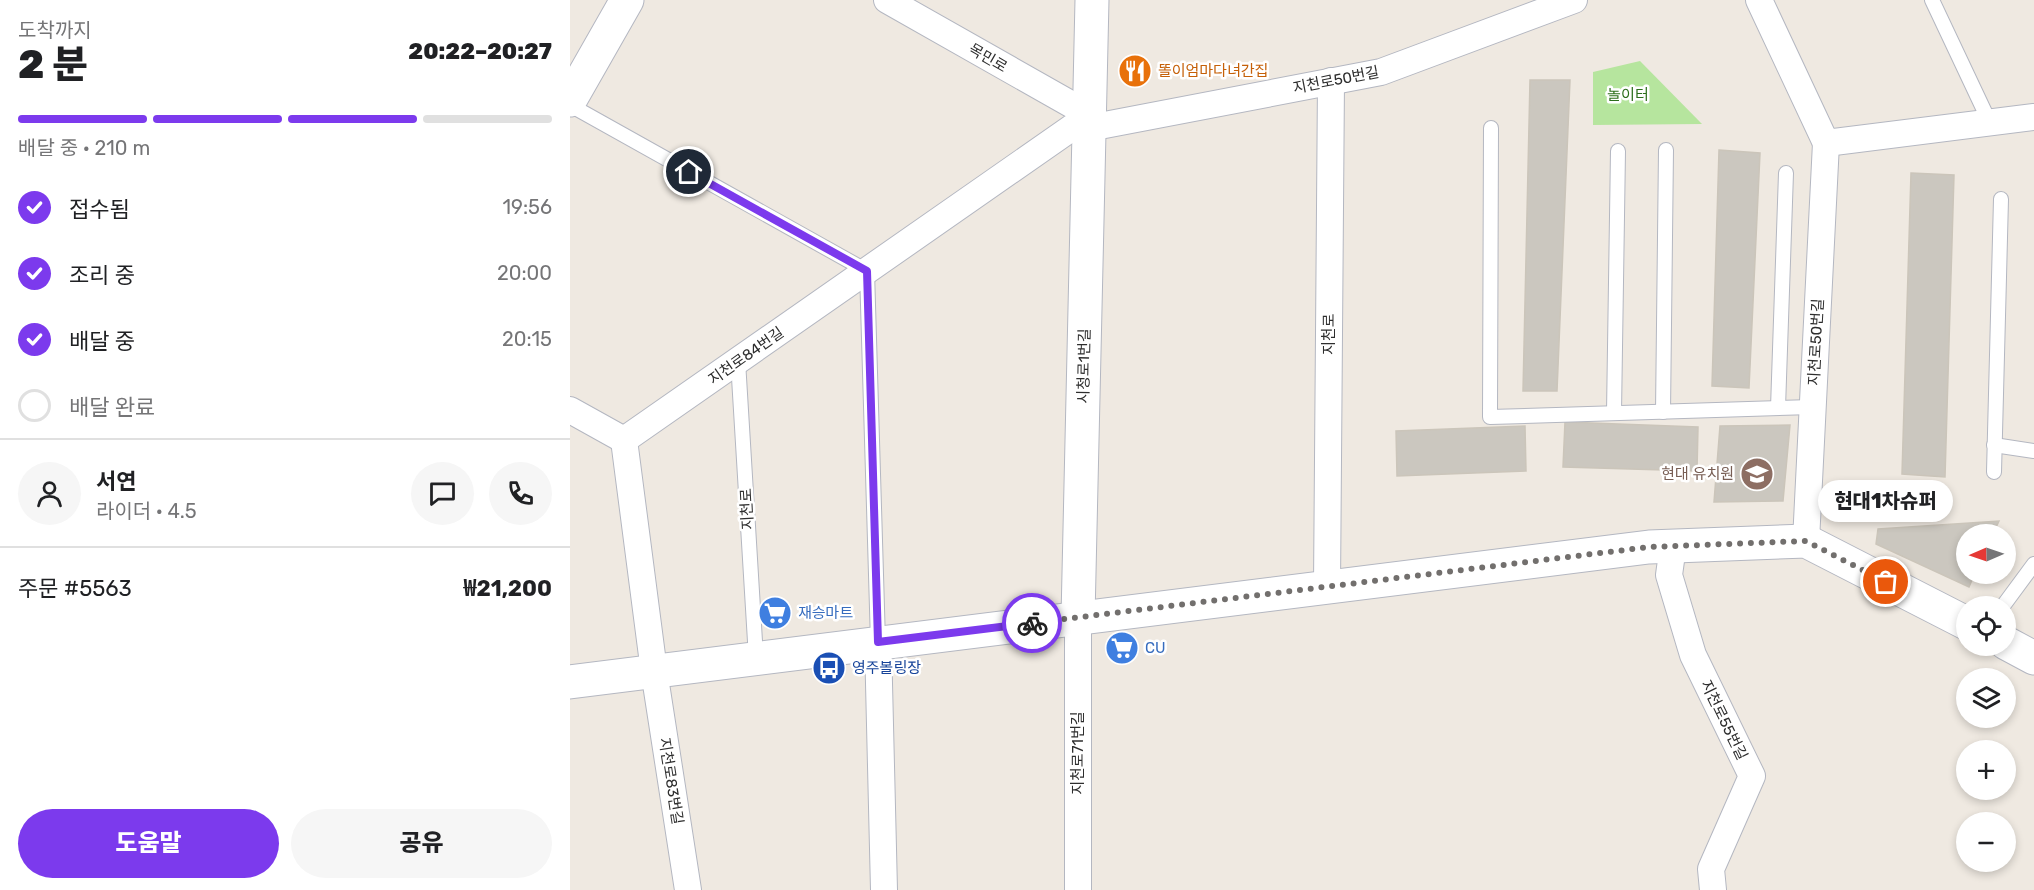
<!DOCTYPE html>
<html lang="ko">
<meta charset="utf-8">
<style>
body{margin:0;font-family:Rubik,"Noto Sans KR",sans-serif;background:#f6f6f6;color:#202124;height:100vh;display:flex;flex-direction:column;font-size:22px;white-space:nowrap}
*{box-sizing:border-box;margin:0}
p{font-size:20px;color:#757577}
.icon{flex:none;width:33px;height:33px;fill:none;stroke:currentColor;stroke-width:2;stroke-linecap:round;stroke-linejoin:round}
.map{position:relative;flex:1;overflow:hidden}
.side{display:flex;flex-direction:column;background:#fff;width:570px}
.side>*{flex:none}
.needle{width:39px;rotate:268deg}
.tools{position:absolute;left:1386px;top:524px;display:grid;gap:12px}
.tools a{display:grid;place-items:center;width:60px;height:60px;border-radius:50%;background:#fff;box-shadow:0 3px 9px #0003;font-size:30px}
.pin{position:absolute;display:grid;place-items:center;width:51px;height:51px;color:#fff;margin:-26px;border:3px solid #fff;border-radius:50%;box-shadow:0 2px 6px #0007}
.courier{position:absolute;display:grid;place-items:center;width:60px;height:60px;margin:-30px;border:4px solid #7c3aed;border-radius:50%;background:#fff;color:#222;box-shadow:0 2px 8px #0007}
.bubble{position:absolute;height:42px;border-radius:21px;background:#fff;box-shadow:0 3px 9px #0003;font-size:20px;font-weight:800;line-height:42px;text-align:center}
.summary em{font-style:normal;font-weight:800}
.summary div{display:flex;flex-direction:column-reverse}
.summary{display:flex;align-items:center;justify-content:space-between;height:102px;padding:0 18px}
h1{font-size:39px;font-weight:800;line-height:45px}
.bar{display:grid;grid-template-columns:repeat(4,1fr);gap:9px 6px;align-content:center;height:72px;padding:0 18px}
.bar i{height:8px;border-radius:4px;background:#e0e0e0}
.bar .on{background:#7c3aed}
.bar p{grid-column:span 4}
.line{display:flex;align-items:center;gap:15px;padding:0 18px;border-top:2px solid #e0e0e0}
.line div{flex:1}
.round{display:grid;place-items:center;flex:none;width:63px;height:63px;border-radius:32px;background:#f6f6f6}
ol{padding:0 18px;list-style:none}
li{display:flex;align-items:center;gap:18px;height:66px}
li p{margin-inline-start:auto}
li .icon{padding:6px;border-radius:50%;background:#7c3aed;color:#fff;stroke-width:4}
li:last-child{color:#757577}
li i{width:33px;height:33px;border:3px solid #e0e0e0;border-radius:50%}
.primary-button{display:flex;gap:12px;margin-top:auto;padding:12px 18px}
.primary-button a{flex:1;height:69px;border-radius:36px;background:#7c3aed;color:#fff;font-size:24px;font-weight:800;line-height:69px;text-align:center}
.primary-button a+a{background:#f6f6f6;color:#202124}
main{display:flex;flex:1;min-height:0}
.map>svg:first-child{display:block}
</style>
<main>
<section class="side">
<div class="summary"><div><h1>2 분</h1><p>도착까지</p></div><em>20:22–20:27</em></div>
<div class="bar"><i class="on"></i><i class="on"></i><i class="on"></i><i></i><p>배달 중 · 210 m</p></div>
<ol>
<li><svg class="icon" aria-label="check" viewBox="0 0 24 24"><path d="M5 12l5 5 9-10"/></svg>접수됨<p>19:56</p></li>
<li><svg class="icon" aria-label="check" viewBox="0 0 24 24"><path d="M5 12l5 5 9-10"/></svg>조리 중<p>20:00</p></li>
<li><svg class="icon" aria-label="check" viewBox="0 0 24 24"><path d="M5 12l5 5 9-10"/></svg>배달 중<p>20:15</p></li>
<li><i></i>배달 완료</li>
</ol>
<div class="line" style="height:108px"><a class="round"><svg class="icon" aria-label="person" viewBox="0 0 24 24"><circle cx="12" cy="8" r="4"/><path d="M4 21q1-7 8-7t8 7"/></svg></a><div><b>서연</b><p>라이더 · 4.5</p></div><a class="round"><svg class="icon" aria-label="chat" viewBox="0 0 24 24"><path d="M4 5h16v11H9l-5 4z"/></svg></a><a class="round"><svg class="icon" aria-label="phone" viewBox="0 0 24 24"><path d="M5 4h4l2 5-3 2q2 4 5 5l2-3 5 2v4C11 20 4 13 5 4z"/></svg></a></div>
<div class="line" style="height:78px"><div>주문 #5563</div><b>₩21,200</b></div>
<div class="primary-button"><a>도움말</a><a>공유</a></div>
</section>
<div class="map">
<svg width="1464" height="890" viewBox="0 0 1464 890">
<rect width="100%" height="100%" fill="#efe9e1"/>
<path fill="#b6e59e" d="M 1070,61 L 1132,124 L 1023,125 L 1023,72 Z"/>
<g fill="#cbc7bf" stroke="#cbc5ba" stroke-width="1.5">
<path d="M 960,80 L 1000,80 L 987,391 L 953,391 Z"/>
<path d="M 1149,150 L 1190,153 L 1179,388 L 1142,386 Z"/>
<path d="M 1341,173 L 1384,175 L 1375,477 L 1332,474 Z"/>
<path d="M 995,422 L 1128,427 L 1127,471 L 993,467 Z"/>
<path d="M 1220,425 L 1213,501 L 1144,502 L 1150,426 Z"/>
<path d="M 955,426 L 956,471 L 827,476 L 826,431 Z"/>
<path d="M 1429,521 L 1423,534 L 1396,534 L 1396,573 L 1405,573 L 1399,587 L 1306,544 L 1308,529 Z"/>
</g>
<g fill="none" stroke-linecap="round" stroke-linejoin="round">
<g stroke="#b4b7c1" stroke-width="16">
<g id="lane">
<path d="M 1362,0 L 1420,123"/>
<path d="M 0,105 L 297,271 L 308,642"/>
<path d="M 921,128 L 920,417 L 1242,407"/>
<path d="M 168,361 L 186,658"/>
<path d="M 1208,408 L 1216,173"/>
<path d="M 1093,412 L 1096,150"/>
<path d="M 1044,413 L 1048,151"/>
<path d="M 1424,445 L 1464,451"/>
<path d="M 1424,472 L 1431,199"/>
<path d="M 1433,606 L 1464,564"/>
</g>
</g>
<g stroke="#b4b7c1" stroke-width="28">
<g id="street">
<path d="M 1189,0 L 1256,143 L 1464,117"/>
<path d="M 519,128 L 811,72 L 1004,0"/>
<path d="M 0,410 L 54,440"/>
<path d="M 54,440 L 520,115 L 317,0"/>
<path d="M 54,440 L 84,671 L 118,890"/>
<path d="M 1236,541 L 1256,143"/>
<path d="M 1103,546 L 1099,575 L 1123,655 L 1182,776 L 1141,869 L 1143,890"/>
<path d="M 757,586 L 761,81"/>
<path d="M 308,642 L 314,890"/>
<path d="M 508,890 L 508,617"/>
</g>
</g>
<g stroke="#b4b7c1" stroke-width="35">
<g id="secondary">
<path d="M 0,100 L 57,0"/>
<path d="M 508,617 L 522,0"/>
<path d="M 1436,643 L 1464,658"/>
<path d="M 0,682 L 1079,547 L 1236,541 L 1396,623"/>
</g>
</g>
<use href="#lane" stroke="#fff" stroke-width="14"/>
<use href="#street" stroke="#fff" stroke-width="26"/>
<use href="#secondary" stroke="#fff" stroke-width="33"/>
</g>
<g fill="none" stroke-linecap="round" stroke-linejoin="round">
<path stroke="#726f6d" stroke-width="6" stroke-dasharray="0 10.8" d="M 462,623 L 1079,547 L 1236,541 L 1316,582"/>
<path stroke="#7c3aed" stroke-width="8" d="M 119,172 L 297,271 L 308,642 L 462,623"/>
</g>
<defs>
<g id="restaurant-disc" transform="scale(1.725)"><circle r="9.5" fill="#e8710a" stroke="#fff"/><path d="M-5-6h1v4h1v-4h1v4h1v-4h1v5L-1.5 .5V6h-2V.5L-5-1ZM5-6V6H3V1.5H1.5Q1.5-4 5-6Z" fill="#fff"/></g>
<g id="school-disc" transform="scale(1.725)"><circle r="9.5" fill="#8d6e63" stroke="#fff"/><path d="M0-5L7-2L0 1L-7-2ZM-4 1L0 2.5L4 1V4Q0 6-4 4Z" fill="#fff"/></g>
<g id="supermarket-disc" transform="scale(1.725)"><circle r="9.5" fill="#3f7fe0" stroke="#fff"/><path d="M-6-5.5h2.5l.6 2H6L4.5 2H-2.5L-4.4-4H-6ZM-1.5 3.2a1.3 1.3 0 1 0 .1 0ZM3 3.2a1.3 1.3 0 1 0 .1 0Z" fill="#fff"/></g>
<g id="bus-disc" transform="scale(1.725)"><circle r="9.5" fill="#1a4fb4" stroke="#fff"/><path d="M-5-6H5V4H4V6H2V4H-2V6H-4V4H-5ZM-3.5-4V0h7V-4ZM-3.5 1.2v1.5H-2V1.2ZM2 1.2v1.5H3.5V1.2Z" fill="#fff"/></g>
</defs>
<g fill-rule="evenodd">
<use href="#restaurant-disc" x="565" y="71"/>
<use href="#school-disc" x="1187" y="474"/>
<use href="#supermarket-disc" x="205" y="613"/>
<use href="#supermarket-disc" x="552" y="648"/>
<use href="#bus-disc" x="259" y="668"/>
</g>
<g text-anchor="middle" stroke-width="5" stroke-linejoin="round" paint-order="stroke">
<g font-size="15" fill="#2e2e2e" stroke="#fff">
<text transform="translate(418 58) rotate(30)" y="5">목민로</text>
<text transform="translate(766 80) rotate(-11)" y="5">지천로50번길</text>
<text transform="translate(759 334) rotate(-90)" y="5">지천로</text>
<text transform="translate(1246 342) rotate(-87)" y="5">지천로50번길</text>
<text transform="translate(176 356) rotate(-35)" y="5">지천로84번길</text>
<text transform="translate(514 366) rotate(-89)" y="5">시청로1번길</text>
<text transform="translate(177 509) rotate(-93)" y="5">지천로</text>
<text transform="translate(1154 720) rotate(64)" y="5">지천로55번길</text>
<text transform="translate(508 753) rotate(-90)" y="5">지천로71번길</text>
<text transform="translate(101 781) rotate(81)" y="5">지천로83번길</text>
</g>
<g font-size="15" fill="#c56008" stroke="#fff" text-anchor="start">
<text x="588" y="76">똘이엄마다녀간집</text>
</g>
<g font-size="15" fill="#2c6e1b" stroke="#fff">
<text x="1058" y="100">놀이터</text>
</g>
<g font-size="15" fill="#785e54" stroke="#fff" text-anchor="end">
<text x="1164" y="479">현대 유치원</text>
</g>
<g font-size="15" fill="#366cbe" stroke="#fff" text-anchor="start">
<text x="228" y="618">재승마트</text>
<text x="575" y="653">CU</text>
</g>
<g font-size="15" fill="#164399" stroke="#fff" text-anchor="start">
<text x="282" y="673">영주볼링장</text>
</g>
</g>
</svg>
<div class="tools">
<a><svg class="needle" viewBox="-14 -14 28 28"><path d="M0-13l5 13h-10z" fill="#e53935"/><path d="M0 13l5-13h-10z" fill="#757577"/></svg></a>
<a><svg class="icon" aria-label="locate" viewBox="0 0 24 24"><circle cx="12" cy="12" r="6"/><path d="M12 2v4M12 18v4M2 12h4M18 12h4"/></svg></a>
<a><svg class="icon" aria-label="layers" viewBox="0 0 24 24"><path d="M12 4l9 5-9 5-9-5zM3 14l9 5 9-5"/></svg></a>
<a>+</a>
<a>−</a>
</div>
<div class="pin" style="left:1316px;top:582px;background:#ea580c"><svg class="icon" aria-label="bag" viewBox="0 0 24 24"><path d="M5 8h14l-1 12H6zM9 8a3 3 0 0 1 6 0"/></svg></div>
<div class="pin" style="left:119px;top:172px;background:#1f2937"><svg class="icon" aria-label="home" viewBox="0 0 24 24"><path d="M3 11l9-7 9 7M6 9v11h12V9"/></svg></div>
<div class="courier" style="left:462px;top:623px"><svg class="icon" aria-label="bike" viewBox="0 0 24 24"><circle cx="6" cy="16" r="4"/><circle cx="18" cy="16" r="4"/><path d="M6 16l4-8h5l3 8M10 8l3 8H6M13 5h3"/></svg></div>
<div class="bubble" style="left:1248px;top:480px;width:135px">현대1차슈퍼</div>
</div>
</main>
